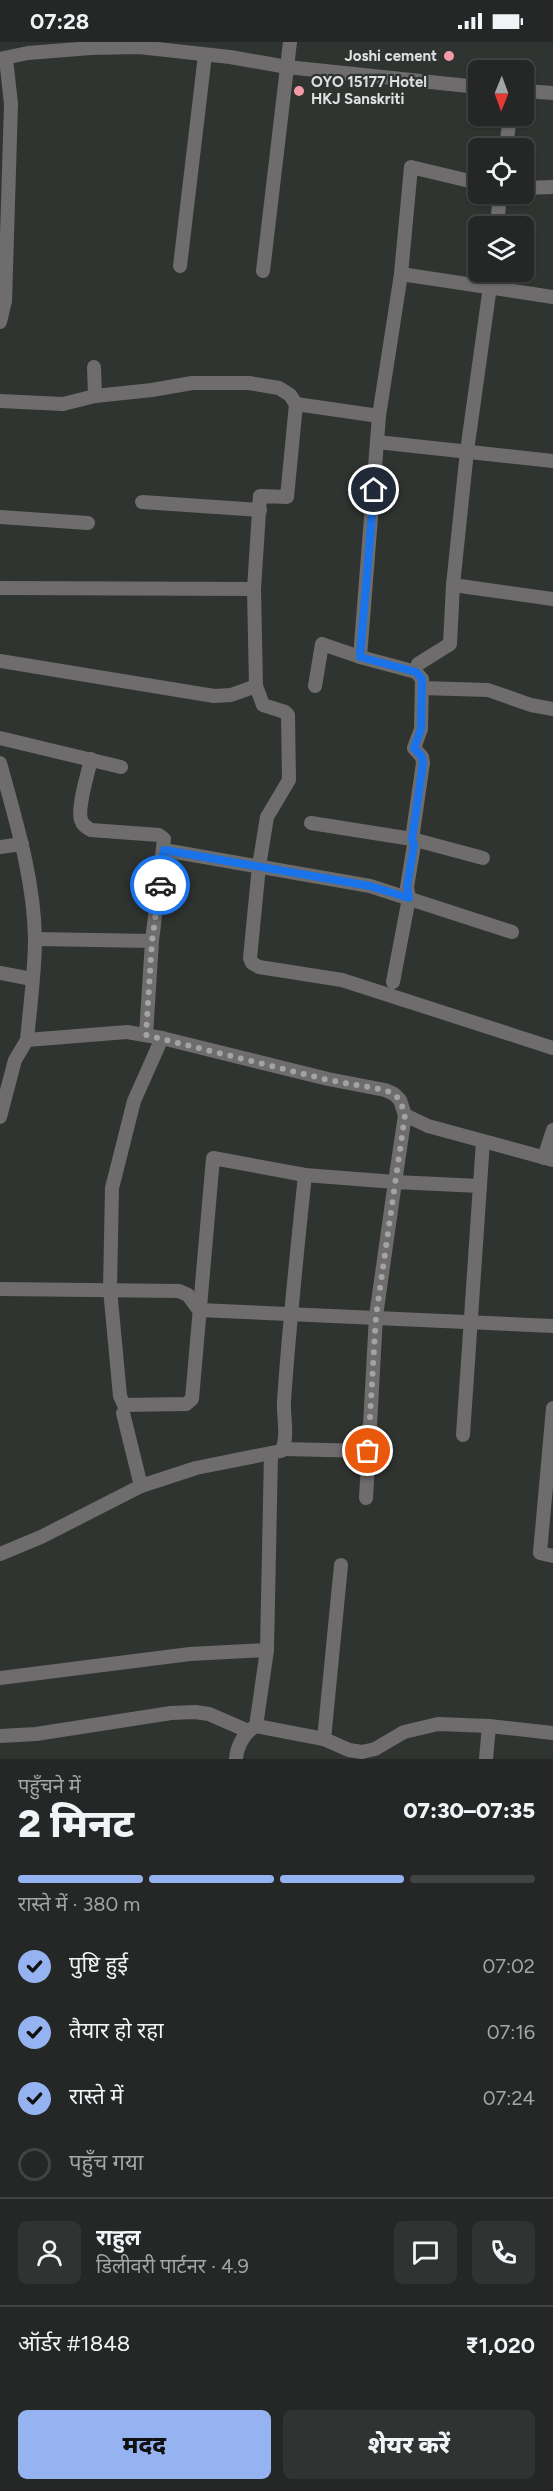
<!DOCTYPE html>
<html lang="hi">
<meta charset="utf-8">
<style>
body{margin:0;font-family:Figtree,"Noto Sans Devanagari",sans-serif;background:#303332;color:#f1f3f6;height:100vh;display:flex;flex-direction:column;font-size:22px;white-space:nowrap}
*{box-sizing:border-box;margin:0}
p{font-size:20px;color:#a3a5a7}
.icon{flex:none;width:33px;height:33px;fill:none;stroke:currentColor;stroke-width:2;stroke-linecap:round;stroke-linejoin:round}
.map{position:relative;height:1717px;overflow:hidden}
.sheet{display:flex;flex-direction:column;background:#242725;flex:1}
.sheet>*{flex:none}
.needle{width:39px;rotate:181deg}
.fabs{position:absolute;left:468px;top:18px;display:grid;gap:12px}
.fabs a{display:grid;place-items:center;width:66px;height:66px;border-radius:9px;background:#242725;box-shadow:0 2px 4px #0004,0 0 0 2px #414442;font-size:30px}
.pin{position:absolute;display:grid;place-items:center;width:51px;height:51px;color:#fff;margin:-26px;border:3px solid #fff;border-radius:50%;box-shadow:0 2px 6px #0007}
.courier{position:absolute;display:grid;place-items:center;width:60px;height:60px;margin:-30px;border:4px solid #1a73e8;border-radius:50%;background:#fff;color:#222;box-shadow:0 2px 8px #0007}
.overview em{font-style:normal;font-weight:800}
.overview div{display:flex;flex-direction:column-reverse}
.overview{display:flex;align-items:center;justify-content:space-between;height:102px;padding:0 18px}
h1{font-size:39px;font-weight:800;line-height:45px}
.bar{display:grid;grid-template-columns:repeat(4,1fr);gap:9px 6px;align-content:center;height:72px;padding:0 18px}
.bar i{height:8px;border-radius:4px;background:#414442}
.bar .current{background:#95b2f1}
.bar p{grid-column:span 4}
.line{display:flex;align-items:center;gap:15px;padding:0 18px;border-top:2px solid #414442}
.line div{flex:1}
.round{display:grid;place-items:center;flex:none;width:63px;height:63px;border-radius:9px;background:#303332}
ol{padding:0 18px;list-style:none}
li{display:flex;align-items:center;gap:18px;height:66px}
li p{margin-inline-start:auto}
li .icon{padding:6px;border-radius:50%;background:#95b2f1;color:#111;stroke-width:4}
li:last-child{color:#a3a5a7}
li i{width:33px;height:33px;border:3px solid #414442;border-radius:50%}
.button{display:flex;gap:12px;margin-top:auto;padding:12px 18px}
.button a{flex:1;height:69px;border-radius:9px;background:#95b2f1;color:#111;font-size:24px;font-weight:800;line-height:69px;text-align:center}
.button a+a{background:#303332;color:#f1f3f6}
.status{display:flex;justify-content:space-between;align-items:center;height:42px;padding:0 30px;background:#242725;direction:ltr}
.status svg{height:16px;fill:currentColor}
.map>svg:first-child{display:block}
</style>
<div class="status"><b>07:28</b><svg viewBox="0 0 49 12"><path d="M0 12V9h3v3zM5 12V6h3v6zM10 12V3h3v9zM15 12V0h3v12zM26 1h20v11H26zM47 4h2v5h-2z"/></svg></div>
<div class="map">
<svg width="553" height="1717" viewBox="0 0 553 1717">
<rect width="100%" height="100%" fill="#303431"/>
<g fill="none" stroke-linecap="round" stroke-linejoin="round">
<g stroke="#6e6c6c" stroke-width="14">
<path d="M 0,17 L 28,11 L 91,6 L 139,5 L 230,15 L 287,25 L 478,45"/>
<path d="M 524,49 L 553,51"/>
<path d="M 506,106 L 510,74"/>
<path d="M 524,146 L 553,145"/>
<path d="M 497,184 L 500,152"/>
<path d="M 180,224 L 205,13"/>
<path d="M 263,229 L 290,0"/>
<path d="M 401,232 L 411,125 L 478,141"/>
<path d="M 0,280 L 5,259 L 11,62 L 6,16"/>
<path d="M 95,354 L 152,348 L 192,341 L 249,341 L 279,346 L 290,353 L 296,362"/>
<path d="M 0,359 L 63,362 L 95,354 L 94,325"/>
<path d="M 379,374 L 296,362 L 287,455 L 260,454 L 254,547 L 256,644 L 263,663 L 285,670 L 288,673 L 289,738 L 267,775 L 259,824 L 250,916 L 252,921 L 259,925 L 342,938 L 553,1006"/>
<path d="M 377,400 L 553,419"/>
<path d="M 142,460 L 260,468"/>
<path d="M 0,475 L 88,481"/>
<path d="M 453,543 L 553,557"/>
<path d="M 0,546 L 254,547"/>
<path d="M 360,615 L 379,374 L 401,232 L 553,255"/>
<path d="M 0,619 L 214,654 L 231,653 L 256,644"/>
<path d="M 418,622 L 450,602 L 453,543 L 467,409 L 492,230"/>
<path d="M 315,644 L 322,602 L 360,615 L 416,630 L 422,637 L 421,687 L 414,706 L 422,715 L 423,721 L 412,797 L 414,803 L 407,845 L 409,856 L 393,940"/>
<path d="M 422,646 L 488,648 L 531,663 L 553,667"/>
<path d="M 0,696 L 121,725"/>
<path d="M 91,717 C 88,732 77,765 81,778 C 83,784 86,785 91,788 L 159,793 L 164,797 L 152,899 L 146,993"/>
<path d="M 0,721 C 16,779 34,837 35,897 C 35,930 30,964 27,998"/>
<path d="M 311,781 L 412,797 L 483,816"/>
<path d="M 0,805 L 22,802"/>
<path d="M 164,808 L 370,844 L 512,890"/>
<path d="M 35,897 L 152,899"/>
<path d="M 0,931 L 32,937"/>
<path d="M 162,996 L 134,1059 L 112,1146 L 110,1247 L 120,1354 L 124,1363 L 186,1362 L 192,1357 L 213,1116 L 305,1133 L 395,1140 L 405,1073"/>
<path d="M 0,1075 L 15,1018 L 27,998 L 127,990 L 162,996 L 328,1037 L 385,1048 L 394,1052 L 400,1058 L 405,1073 L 428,1084 L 553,1118"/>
<path d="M 544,1116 L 553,1088"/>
<path d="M 0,1247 L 179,1249 L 188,1253 L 199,1268 L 553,1284"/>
<path d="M 553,1366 L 540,1511 L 553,1514"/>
<path d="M 123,1371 L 141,1444"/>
<path d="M 463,1393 L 483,1099"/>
<path d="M 283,1407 L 368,1409"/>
<path d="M 366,1456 L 376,1274 L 395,1140 L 480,1144"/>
<path d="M 0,1512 L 41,1495 L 141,1444 L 196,1426 L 281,1409 C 289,1397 283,1374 284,1359 C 289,1284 297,1209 305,1133"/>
<path d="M 0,1636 L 190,1612 L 267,1608"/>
<path d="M 256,1684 L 324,1697 L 349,1708 L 362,1710 L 375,1707 L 404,1690 L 438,1682 L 489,1684 L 553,1691"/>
<path d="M 0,1694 L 36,1692 L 171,1671 L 195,1670 L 209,1672 L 248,1689"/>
<path d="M 324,1697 L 341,1523"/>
<path d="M 236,1717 C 237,1703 245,1690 256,1684 L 267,1608 L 271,1411"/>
<path d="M 486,1717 L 489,1684"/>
</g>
</g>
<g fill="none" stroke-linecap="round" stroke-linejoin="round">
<path stroke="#a1a4a2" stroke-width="6" stroke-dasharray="0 10.8" d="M 160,843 L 152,899 L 146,993 L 328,1038 L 385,1048 L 394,1052 L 400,1058 L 405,1073 L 376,1274 L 368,1409"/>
<path stroke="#1a73e8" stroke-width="8" d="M 160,843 L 164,808 L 370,844 L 409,856 L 407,845 L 414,803 L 412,797 L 423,721 L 422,715 L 414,706 L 421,687 L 422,637 L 416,630 L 360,615 L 374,448"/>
</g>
<g fill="#f39aa9" stroke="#303431" stroke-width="2">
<circle cx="449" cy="14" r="6"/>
<circle cx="299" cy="49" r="6"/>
</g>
<g text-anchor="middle" stroke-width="4.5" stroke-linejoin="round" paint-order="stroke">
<g font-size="15" font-weight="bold" fill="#dee1df" stroke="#303431" text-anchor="end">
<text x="437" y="19">Joshi cement</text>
<text x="311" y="45" text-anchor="start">OYO 15177 Hotel<tspan x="311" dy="17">HKJ Sanskriti</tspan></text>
</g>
</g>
</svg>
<div class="fabs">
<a><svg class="needle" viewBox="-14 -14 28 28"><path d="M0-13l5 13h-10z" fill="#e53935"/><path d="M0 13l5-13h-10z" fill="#a3a5a7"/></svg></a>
<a><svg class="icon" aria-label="locate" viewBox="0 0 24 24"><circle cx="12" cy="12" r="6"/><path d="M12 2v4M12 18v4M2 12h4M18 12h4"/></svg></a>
<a><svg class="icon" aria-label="layers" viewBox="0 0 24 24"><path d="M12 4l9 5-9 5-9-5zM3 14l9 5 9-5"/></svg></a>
</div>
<div class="pin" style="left:368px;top:1409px;background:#ea580c"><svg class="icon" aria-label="bag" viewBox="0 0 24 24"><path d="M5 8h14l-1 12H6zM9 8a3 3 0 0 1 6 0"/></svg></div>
<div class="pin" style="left:374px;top:448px;background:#1f2937"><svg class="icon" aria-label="home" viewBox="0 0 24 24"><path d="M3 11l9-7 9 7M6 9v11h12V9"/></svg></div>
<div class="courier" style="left:160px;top:843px"><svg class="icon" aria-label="car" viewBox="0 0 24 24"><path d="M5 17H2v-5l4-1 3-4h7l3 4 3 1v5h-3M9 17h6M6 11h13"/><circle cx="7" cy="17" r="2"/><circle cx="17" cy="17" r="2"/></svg></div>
</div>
<section class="sheet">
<div class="overview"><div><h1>2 मिनट</h1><p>पहुँचने में</p></div><em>07:30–07:35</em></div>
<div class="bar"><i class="current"></i><i class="current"></i><i class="current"></i><i></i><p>रास्ते में · 380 m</p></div>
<ol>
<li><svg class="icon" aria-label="check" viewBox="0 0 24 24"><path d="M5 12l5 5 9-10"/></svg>पुष्टि हुई<p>07:02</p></li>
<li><svg class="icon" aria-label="check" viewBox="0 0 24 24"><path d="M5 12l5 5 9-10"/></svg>तैयार हो रहा<p>07:16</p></li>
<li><svg class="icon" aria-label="check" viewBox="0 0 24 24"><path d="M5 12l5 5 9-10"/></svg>रास्ते में<p>07:24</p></li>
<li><i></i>पहुँच गया</li>
</ol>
<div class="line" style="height:108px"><a class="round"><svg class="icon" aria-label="person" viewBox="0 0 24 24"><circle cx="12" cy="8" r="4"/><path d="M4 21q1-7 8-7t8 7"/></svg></a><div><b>राहुल</b><p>डिलीवरी पार्टनर · 4.9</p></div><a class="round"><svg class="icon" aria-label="chat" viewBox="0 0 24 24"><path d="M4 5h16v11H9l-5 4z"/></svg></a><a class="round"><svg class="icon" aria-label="phone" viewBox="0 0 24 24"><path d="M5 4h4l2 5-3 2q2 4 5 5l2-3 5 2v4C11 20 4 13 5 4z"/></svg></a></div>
<div class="line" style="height:78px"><div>ऑर्डर #1848</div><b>₹1,020</b></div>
<div class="button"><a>मदद</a><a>शेयर करें</a></div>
</section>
